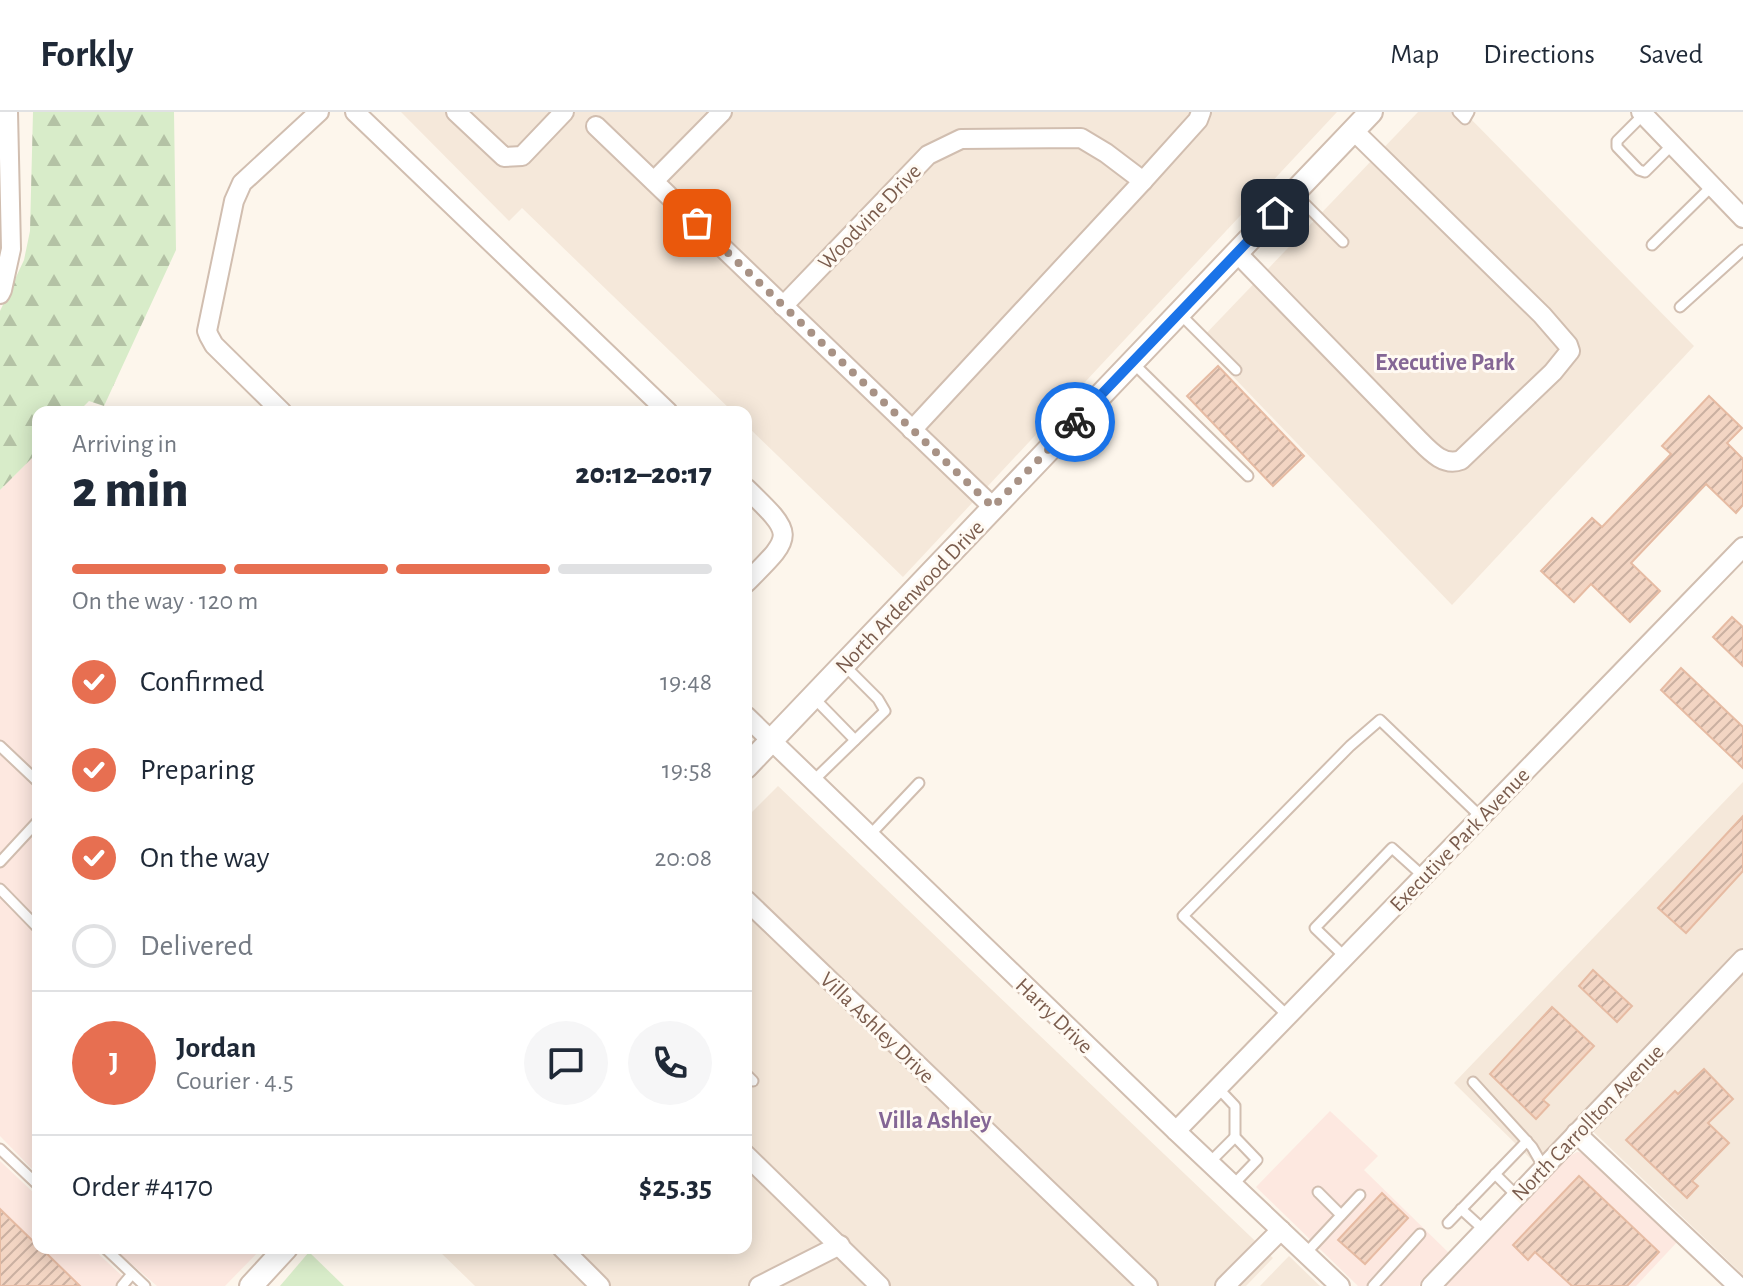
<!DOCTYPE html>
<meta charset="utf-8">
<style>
body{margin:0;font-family:"Alegreya Sans",sans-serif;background:#f6f6f7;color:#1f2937;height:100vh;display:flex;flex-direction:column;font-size:30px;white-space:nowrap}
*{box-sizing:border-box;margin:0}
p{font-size:26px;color:#747a83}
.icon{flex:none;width:44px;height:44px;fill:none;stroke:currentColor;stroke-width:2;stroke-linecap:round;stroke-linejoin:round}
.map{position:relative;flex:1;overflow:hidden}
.panel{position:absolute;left:32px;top:294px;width:720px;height:848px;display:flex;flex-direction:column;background:#fff;border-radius:16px;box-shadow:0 4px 20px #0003}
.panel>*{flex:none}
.pin{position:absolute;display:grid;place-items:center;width:68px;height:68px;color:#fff;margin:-34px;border-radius:16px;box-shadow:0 4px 12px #0006}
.courier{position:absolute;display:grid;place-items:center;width:80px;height:80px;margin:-40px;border:6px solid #1a73e8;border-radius:50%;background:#fff;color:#222;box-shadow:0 2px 10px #0007}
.overview em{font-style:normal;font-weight:800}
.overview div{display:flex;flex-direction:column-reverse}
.overview{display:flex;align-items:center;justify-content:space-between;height:136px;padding:0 40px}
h1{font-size:52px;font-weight:800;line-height:60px}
.bar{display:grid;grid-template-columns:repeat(4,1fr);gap:12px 8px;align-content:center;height:96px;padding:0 40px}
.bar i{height:10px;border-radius:6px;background:#e0e1e3}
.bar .current{background:#e76f51}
.bar p{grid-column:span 4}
.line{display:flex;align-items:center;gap:20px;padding:0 40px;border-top:2px solid #e0e1e3}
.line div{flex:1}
.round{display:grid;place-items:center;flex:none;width:84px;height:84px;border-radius:42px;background:#f6f6f7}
ol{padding:0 40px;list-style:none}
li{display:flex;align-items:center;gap:24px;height:88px}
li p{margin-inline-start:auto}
li .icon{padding:8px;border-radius:50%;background:#e76f51;color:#fff;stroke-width:4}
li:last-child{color:#747a83}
li i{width:44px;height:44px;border:4px solid #e0e1e3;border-radius:50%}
header{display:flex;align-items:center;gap:48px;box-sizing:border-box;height:112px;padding:0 40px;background:#fff;border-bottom:2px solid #e0e1e3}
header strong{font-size:38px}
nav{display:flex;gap:44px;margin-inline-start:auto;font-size:28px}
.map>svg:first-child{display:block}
</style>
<header>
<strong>Forkly</strong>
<nav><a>Map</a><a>Directions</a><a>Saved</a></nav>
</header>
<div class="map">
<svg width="1743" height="1174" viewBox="0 0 1743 1174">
<defs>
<pattern id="forest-firs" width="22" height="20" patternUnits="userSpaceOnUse" patternTransform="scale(2)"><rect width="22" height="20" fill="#d8ecc9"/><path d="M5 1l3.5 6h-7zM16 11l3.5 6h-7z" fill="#b4c2a5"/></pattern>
<pattern id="building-hatch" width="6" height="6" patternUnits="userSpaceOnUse" patternTransform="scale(2)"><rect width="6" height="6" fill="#f3d5c3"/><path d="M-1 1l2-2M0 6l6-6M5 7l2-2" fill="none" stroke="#cab0a1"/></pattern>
</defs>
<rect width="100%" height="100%" fill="#fdf6ec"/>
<g fill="#f5e8da">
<path d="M 401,0 L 1337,0 L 903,465 L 746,313 L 746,300 L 733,300 L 522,96 L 509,109 Z"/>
<path d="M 1418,0 L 1464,0 L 1694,234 L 1452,493 L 1199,229 Z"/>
<path d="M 1743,670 L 1743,1163 L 1580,1007 L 1536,1052 L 1454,971 Z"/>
<path d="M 778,674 L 1273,1146 L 1246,1174 L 475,1174 L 436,1136 L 746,1136 L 746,706 Z"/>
<path d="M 1289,1144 L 1320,1174 L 1260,1174 Z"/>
</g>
<g fill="#fde8e0">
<path d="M 38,340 L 38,1063 L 0,1024 L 0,378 Z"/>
<path d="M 1330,999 L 1378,1044 L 1364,1058 L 1450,1142 L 1419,1174 L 1358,1174 L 1256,1075 Z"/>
<path d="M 1577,1040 L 1589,1042 L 1679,1128 L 1636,1174 L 1445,1174 L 1568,1045 Z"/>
<path d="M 0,1049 L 38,1085 L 38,1136 L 92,1136 L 133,1174 L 0,1174 Z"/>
<path d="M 113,1136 L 262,1136 L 225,1174 L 157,1174 Z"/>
</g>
<path fill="url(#forest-firs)" d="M 33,0 L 174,0 L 176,138 L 104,294 L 89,289 L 78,300 L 38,300 L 38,340 L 0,378 L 0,199 L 24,148 L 30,119 Z"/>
<path fill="#d8ecc9" d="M 309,1140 L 344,1174 L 280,1174 Z"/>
<g fill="url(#building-hatch)" stroke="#e6bba3" stroke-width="2">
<path d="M 1218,254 L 1304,344 L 1273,374 L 1187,284 Z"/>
<path d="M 1709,284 L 1742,316 L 1727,331 L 1743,347 L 1743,393 L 1736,401 L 1706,372 L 1631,451 L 1660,479 L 1630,510 L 1591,472 L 1574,490 L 1541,459 L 1592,406 L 1602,415 L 1671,342 L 1662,334 Z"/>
<path d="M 1732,505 L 1743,515 L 1743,554 L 1713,525 Z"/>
<path d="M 1681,556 L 1743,615 L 1743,656 L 1661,578 Z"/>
<path d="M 1743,704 L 1743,759 L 1686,821 L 1658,796 Z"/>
<path d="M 1593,858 L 1632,894 L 1617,910 L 1579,874 Z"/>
<path d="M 1552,895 L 1594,934 L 1543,988 L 1549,993 L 1536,1007 L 1490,962 Z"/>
<path d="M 1704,957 L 1733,987 L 1708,1011 L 1729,1031 L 1692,1069 L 1698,1074 L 1687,1086 L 1626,1028 L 1675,979 L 1678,982 Z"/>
<path d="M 1579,1064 L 1659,1140 L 1627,1174 L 1572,1174 L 1535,1140 L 1528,1148 L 1513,1133 Z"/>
<path d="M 1382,1081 L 1408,1106 L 1365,1152 L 1338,1128 Z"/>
<path d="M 0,1097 L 38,1134 L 38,1136 L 41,1136 L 80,1174 L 0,1174 Z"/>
</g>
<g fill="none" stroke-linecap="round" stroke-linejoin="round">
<g stroke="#d1beb0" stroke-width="13">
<g id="service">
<path d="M 1458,0 L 1465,7 L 1469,0"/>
<path d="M 1643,3 L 1617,29 L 1617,35 L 1639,58 L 1645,60 L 1672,33"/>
<path d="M 1294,81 L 1343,130"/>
<path d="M 1652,133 L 1712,74"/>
<path d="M 1680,195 L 1743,138"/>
<path d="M 1179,201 L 1236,258"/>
<path d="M 1132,250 L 1248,364"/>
<path d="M 813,585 L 855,628"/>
<path d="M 0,634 L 38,670"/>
<path d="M 812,670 L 885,599 L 878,587 L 844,553"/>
<path d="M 869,724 L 919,671"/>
<path d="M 0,750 L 38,709"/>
<path d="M 0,777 L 38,816"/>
<path d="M 1345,845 L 1315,816 L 1392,736 L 1423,764"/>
<path d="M 1288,904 L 1183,804 L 1350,634 L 1380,608 L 1481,705"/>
<path d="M 746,962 L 753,969"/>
<path d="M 1473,970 L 1532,1035 L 1544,1056"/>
<path d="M 1218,976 L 1235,994 L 1235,1025 L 1257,1048 L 1233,1073"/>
<path d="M 0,1037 L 38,1073"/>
<path d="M 1209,1051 L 1235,1025"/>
<path d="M 1495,1062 L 1517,1084"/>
<path d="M 1318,1080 L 1341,1103"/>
<path d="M 1461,1097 L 1484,1118"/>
<path d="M 1448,1111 L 1527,1029"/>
<path d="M 105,1136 L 145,1174"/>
<path d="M 1306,1141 L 1360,1083"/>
<path d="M 122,1174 L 132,1162"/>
<path d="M 1373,1174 L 1420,1122"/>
</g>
</g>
<g stroke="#d1beb0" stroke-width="22">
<g id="minor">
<path d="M 355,0 L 668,300"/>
<path d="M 456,0 L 504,45 L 522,44 L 564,0"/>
<path d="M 1641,0 L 1743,106"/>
<path d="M 596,14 L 993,395"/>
<path d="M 654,69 L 722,0"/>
<path d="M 1237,141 L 1417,326 C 1429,338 1443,355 1461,348 L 1553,260 L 1570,239 L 1568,233 L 1542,203 L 1354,19"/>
<path d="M 0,182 L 2,178 L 11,137 L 8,0"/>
<path d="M 783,194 L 928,43 L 961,27 L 1081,26 L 1106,41 L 1143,69"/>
<path d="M 282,300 L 214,233 L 209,224 L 207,219 L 234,89 L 242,71 L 319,0"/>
<path d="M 912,318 L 1143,69 L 1198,8 L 1201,0"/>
<path d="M 746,376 C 796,424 794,423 746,471"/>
<path d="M 746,604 L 1176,1019 L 1340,1174"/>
<path d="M 746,788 L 1148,1174"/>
<path d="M 1176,1019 L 1743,435"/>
<path d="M 1576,1021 L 1738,1174"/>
<path d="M 746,1043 L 880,1174"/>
<path d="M 562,1136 L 600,1174"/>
<path d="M 759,1174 L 840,1133"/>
<path d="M 1225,1174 L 1281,1118"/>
<path d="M 1431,1174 L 1743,847"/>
</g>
</g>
<g stroke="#d1beb0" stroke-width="26">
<g id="tertiary">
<path d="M 746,655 L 1371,0"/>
<path d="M 251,1174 L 286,1136"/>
</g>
</g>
<use href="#service" stroke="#fff" stroke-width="9"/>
<use href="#minor" stroke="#fff" stroke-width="18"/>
<use href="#tertiary" stroke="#fff" stroke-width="22"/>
</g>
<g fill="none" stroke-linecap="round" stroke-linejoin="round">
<path stroke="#a89285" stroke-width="8" stroke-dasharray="0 14.4" d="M 697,111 L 993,395 L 1075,310"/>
<path stroke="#1a73e8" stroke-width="10" d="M 1075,310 L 1275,101"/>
</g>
<g text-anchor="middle" stroke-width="6" stroke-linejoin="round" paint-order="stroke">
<g font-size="22" fill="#7a5c4d" stroke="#fffaf3">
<text transform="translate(869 104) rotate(-46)" y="8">Woodvine Drive</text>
<text transform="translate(909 484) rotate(-46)" y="8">North Ardenwood Drive</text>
<text transform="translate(1459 727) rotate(-46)" y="8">Executive Park Avenue</text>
<text transform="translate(1055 903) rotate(44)" y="8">Harry Drive</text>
<text transform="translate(878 915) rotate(44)" y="8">Villa Ashley Drive</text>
<text transform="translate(1587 1010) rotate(-46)" y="8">North Carrollton Avenue</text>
</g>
<g font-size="24" font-weight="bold" fill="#846695" stroke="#fffaf3">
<text x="1445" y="258">Executive Park</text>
<text x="935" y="1016">Villa Ashley</text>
</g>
</g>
</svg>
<div class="pin" style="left:697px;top:111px;background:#ea580c"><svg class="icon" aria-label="bag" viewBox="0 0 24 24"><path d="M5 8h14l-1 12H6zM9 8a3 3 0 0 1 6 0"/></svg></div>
<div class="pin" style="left:1275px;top:101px;background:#1f2937"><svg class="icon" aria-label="home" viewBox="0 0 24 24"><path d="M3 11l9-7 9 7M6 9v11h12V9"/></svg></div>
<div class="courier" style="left:1075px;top:310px"><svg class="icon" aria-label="bike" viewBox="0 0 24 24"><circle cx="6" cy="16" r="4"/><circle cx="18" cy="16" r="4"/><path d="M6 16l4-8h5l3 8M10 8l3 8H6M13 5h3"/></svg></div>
<section class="panel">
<div class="overview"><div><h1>2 min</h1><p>Arriving in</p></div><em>20:12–20:17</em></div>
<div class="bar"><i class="current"></i><i class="current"></i><i class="current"></i><i></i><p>On the way · 120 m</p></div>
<ol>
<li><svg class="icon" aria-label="check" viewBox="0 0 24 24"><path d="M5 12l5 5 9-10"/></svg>Confirmed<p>19:48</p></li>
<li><svg class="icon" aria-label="check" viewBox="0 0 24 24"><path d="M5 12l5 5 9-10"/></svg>Preparing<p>19:58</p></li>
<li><svg class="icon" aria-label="check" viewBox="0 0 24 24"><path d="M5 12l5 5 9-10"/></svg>On the way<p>20:08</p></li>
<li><i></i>Delivered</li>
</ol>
<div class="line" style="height:144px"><b class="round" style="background:#e76f51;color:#fff">J</b><div><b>Jordan</b><p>Courier · 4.5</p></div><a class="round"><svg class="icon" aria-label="chat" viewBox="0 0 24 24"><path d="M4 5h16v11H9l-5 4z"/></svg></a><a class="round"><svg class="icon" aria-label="phone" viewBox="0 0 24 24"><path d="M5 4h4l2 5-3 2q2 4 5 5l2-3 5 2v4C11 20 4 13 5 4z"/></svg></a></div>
<div class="line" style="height:104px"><div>Order #4170</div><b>$25.35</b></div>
</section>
</div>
